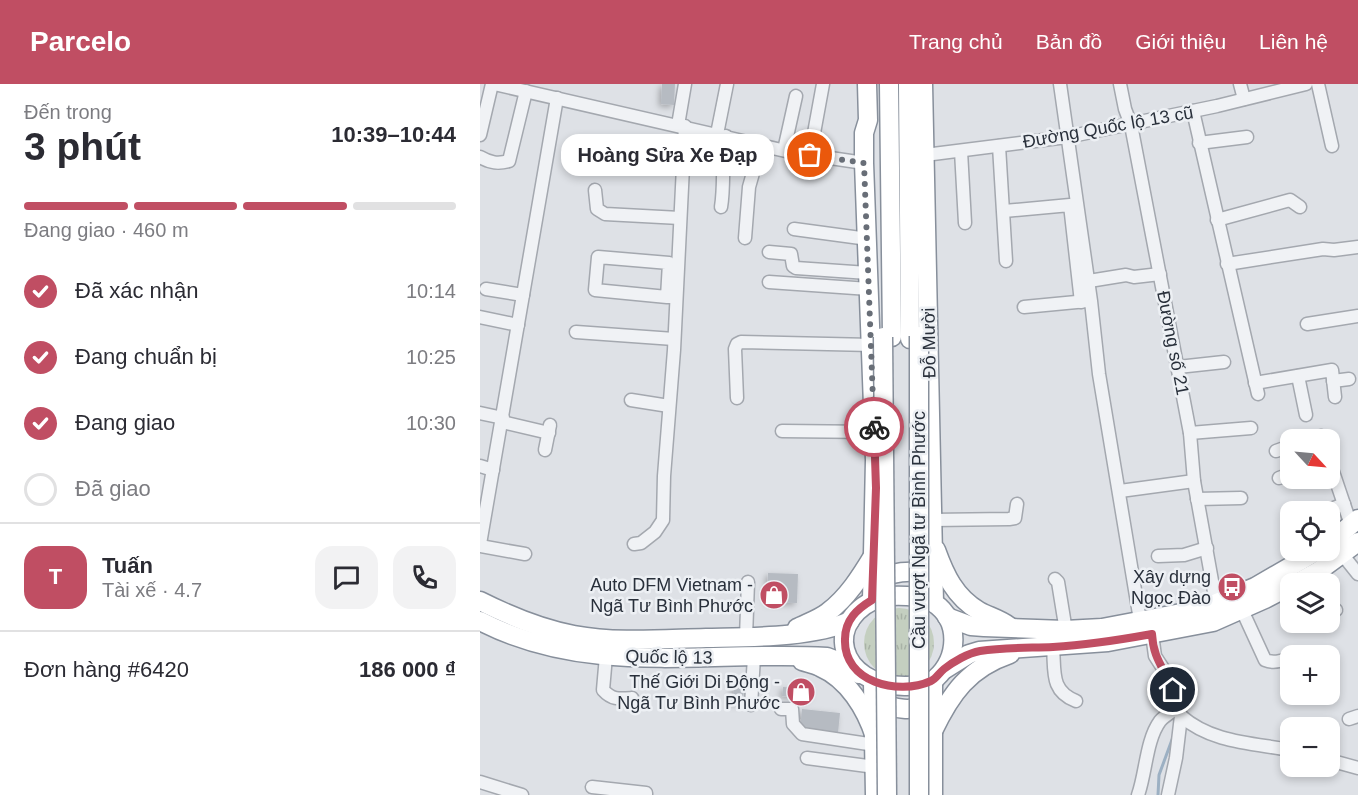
<!DOCTYPE html>
<html lang="vi">
<meta charset="utf-8">
<style>
body{margin:0;font-family:Arial,sans-serif;background:#f2f2f3;color:#2b2b33;height:100vh;display:flex;flex-direction:column;font-size:22px;white-space:nowrap}
*{box-sizing:border-box;margin:0}
p{font-size:20px;color:#7c7c81}
.icon{flex:none;width:33px;height:33px;fill:none;stroke:currentColor;stroke-width:2;stroke-linecap:round;stroke-linejoin:round}
.map{position:relative;flex:1;overflow:hidden}
.panel{display:flex;flex-direction:column;background:#fff;width:480px}
.panel>*{flex:none}
.needle{width:39px;rotate:116deg}
.fabs{position:absolute;left:800px;top:345px;display:grid;gap:12px}
.fabs a{display:grid;place-items:center;width:60px;height:60px;border-radius:12px;background:#fff;box-shadow:0 3px 9px #0003;font-size:30px}
.pin{position:absolute;display:grid;place-items:center;width:51px;height:51px;color:#fff;margin:-26px;border:3px solid #fff;border-radius:50%;box-shadow:0 2px 6px #0007}
.courier{position:absolute;display:grid;place-items:center;width:60px;height:60px;margin:-30px;border:4px solid #c04e63;border-radius:50%;background:#fff;color:#222;box-shadow:0 2px 8px #0007}
.bubble{position:absolute;height:42px;border-radius:18px;background:#fff;box-shadow:0 3px 9px #0003;font-size:20px;font-weight:600;line-height:42px;text-align:center}
.overview em{font-style:normal;font-weight:600}
.overview div{display:flex;flex-direction:column-reverse}
.overview{display:flex;align-items:center;justify-content:space-between;height:102px;padding:0 24px}
h1{font-size:39px;font-weight:600;line-height:45px}
.bar{display:grid;grid-template-columns:repeat(4,1fr);gap:9px 6px;align-content:center;height:72px;padding:0 24px}
.bar i{height:8px;border-radius:4px;background:#e1e1e2}
.bar .current{background:#c04e63}
.bar p{grid-column:span 4}
.line{display:flex;align-items:center;gap:15px;padding:0 24px;border-top:2px solid #e1e1e2}
.line div{flex:1}
.round{display:grid;place-items:center;flex:none;width:63px;height:63px;border-radius:18px;background:#f2f2f3}
ol{padding:0 24px;list-style:none}
li{display:flex;align-items:center;gap:18px;height:66px}
li p{margin-inline-start:auto}
li .icon{padding:6px;border-radius:50%;background:#c04e63;color:#fff;stroke-width:4}
li:last-child{color:#7c7c81}
li i{width:33px;height:33px;border:3px solid #e1e1e2;border-radius:50%}
header{display:flex;align-items:center;gap:36px;box-sizing:border-box;height:84px;padding:0 30px;background:#c04e63;color:#fff}
header strong{font-size:28px}
nav{display:flex;gap:33px;margin-inline-start:auto;font-size:21px}
main{display:flex;flex:1;min-height:0}
.map>svg:first-child{display:block}
</style>
<header>
<strong>Parcelo</strong>
<nav><a>Trang chủ</a><a>Bản đồ</a><a>Giới thiệu</a><a>Liên hệ</a></nav>
</header>
<main>
<section class="panel">
<div class="overview"><div><h1>3 phút</h1><p>Đến trong</p></div><em>10:39–10:44</em></div>
<div class="bar"><i class="current"></i><i class="current"></i><i class="current"></i><i></i><p>Đang giao · 460 m</p></div>
<ol>
<li><svg class="icon" aria-label="check" viewBox="0 0 24 24"><path d="M5 12l5 5 9-10"/></svg>Đã xác nhận<p>10:14</p></li>
<li><svg class="icon" aria-label="check" viewBox="0 0 24 24"><path d="M5 12l5 5 9-10"/></svg>Đang chuẩn bị<p>10:25</p></li>
<li><svg class="icon" aria-label="check" viewBox="0 0 24 24"><path d="M5 12l5 5 9-10"/></svg>Đang giao<p>10:30</p></li>
<li><i></i>Đã giao</li>
</ol>
<div class="line" style="height:108px"><b class="round" style="background:#c04e63;color:#fff">T</b><div><b>Tuấn</b><p>Tài xế · 4.7</p></div><a class="round"><svg class="icon" aria-label="chat" viewBox="0 0 24 24"><path d="M4 5h16v11H9l-5 4z"/></svg></a><a class="round"><svg class="icon" aria-label="phone" viewBox="0 0 24 24"><path d="M5 4h4l2 5-3 2q2 4 5 5l2-3 5 2v4C11 20 4 13 5 4z"/></svg></a></div>
<div class="line" style="height:78px"><div>Đơn hàng #6420</div><b>186 000 ₫</b></div>
</section>
<div class="map">
<svg width="878" height="711" viewBox="0 0 878 711">
<defs>
<pattern id="grass-tufts" width="24" height="20" patternUnits="userSpaceOnUse" patternTransform="scale(1.5)"><rect width="24" height="20" fill="#c4cfc0"/><path d="M3 7l-1-3M5 7V3M7 7l1-3M15 17l-1-3M17 17v-4M19 17l1-3" fill="none" stroke="#a8b2a6"/></pattern>
<filter id="shadow"><feDropShadow dx="-2.5" dy="2.5" stdDeviation="3" flood-color="#0004"/></filter>
</defs>
<rect width="100%" height="100%" fill="#dee1e6"/>
<circle fill="url(#grass-tufts)" cx="419" cy="559" r="35"/>
<g fill="none" stroke-linecap="round" stroke-linejoin="round">
<path stroke="#9cb0c3" stroke-width="3" d="M 678,711 L 679,691 L 693,653"/>
</g>
<g fill="#b6bbc2" filter="url(#shadow)">
<path d="M 182,0 L 195,0 L 194,21 L 181,20 Z"/>
<path d="M 288,489 L 318,490 L 317,519 L 287,518 Z"/>
<path d="M 254,601 L 264,602 L 263,619 L 252,619 Z"/>
<path d="M 303,603 L 333,605 L 332,614 L 302,612 Z"/>
<path d="M 322,625 L 360,629 L 358,649 L 320,645 Z"/>
</g>
<g fill="none" stroke-linecap="round" stroke-linejoin="round">
<g stroke="#a4a8af" stroke-width="15">
<g id="minor">
<path d="M 14,0 L 310,68 L 384,79"/>
<path d="M 580,0 L 611,217 L 619,290 L 660,536"/>
<path d="M 640,0 L 645,25 L 651,41 L 710,349 L 714,397 L 736,519"/>
<path d="M 760,0 L 764,15"/>
<path d="M 838,0 L 852,62"/>
<path d="M 713,27 L 778,310"/>
<path d="M 198,41 L 205,0"/>
<path d="M 237,50 L 247,0"/>
<path d="M 0,51 L 12,0"/>
<path d="M 719,59 L 767,53"/>
<path d="M 519,62 L 526,177"/>
<path d="M 304,66 L 316,12"/>
<path d="M 481,67 L 485,139"/>
<path d="M 330,71 L 343,0"/>
<path d="M 445,71 L 587,53 L 737,22 L 826,0"/>
<path d="M 0,73 C 10,79 18,80 29,77 L 46,7"/>
<path d="M 115,106 L 117,125 L 125,130 L 200,134"/>
<path d="M 241,123 C 245,99 241,76 246,52"/>
<path d="M 524,127 L 590,121 L 601,218"/>
<path d="M 737,136 L 810,116 L 820,123"/>
<path d="M 314,145 L 388,155"/>
<path d="M 265,154 L 269,103 L 281,61"/>
<path d="M 289,168 L 311,170 L 313,182 L 316,184 L 388,189"/>
<path d="M 747,180 L 843,165 L 854,166 L 878,163"/>
<path d="M 609,197 L 646,191 L 654,193 L 680,190"/>
<path d="M 289,198 L 389,205"/>
<path d="M 6,205 L 43,211"/>
<path d="M 187,213 L 189,179 L 118,173 L 115,206 L 187,213 L 196,213"/>
<path d="M 544,223 L 607,217"/>
<path d="M 0,233 L 38,241"/>
<path d="M 827,240 L 878,232"/>
<path d="M 96,248 L 194,255"/>
<path d="M 698,283 L 744,278"/>
<path d="M 818,292 L 826,331"/>
<path d="M 853,297 L 869,295"/>
<path d="M 775,299 L 852,286 L 855,313"/>
<path d="M 257,314 L 255,265 L 257,260 L 261,258 L 392,261"/>
<path d="M 151,316 L 189,322"/>
<path d="M 0,329 L 23,334"/>
<path d="M 22,338 L 69,349"/>
<path d="M 302,347 L 394,348"/>
<path d="M 710,349 L 771,344"/>
<path d="M 830,356 L 841,352 L 842,356"/>
<path d="M 65,366 L 70,341"/>
<path d="M 796,367 L 810,362"/>
<path d="M 849,376 L 871,441"/>
<path d="M 0,382 L 13,386"/>
<path d="M 799,394 L 810,390"/>
<path d="M 640,407 L 714,397"/>
<path d="M 717,415 L 761,414"/>
<path d="M 843,428 L 864,420"/>
<path d="M 452,436 L 529,435 L 535,434 L 537,420"/>
<path d="M 0,460 L 77,14"/>
<path d="M 154,460 L 161,459 L 175,448 L 183,436 L 184,392 L 194,266 L 205,42"/>
<path d="M 0,462 L 45,470"/>
<path d="M 862,470 L 878,490"/>
<path d="M 678,472 L 704,471 L 727,464"/>
<path d="M 575,495 L 578,498 L 585,541"/>
<path d="M 762,526 L 785,576 C 797,581 801,574 810,577"/>
<path d="M 849,527 L 856,526"/>
<path d="M 672,550 L 675,572 L 686,589 L 701,632 L 696,674 L 688,711"/>
<path d="M 266,553 L 268,498"/>
<path d="M 573,563 C 575,587 570,607 596,617"/>
<path d="M 126,572 L 123,606 C 132,616 139,615 152,614"/>
<path d="M 271,621 L 274,573"/>
<path d="M 301,625 L 312,625 L 313,640 L 322,650 L 395,661"/>
<path d="M 701,632 C 732,659 772,659 810,666"/>
<path d="M 869,635 L 878,632"/>
<path d="M 327,674 L 395,683"/>
<path d="M 849,676 L 878,684"/>
<path d="M 0,698 L 42,711"/>
<path d="M 112,703 L 166,709 L 166,711"/>
<path d="M 658,711 C 666,689 666,656 680,637 C 684,632 693,627 699,623"/>
</g>
</g>
<g stroke="#878f9b" stroke-width="21">
<g id="highway">
<path d="M 387,0 L 388,36 L 384,49 L 384,79 L 395,376 L 392,516"/>
<path d="M 409,0 L 412,253"/>
<path d="M 428,0 L 430,255"/>
<path d="M 443,0 L 454,519"/>
<path d="M 849,459 L 878,435"/>
<path d="M 456,466 C 465,491 475,513 499,527 C 508,532 520,535 529,542"/>
<path d="M 393,499 C 409,487 433,485 452,491"/>
<path d="M 815,500 L 840,486 L 878,458"/>
<path d="M 404,512 C 419,512 441,510 454,519 C 481,537 478,574 456,594 C 449,601 435,602 426,602 C 358,603 339,534 404,512 Z"/>
<path d="M 0,517 C 30,532 60,545 94,551 C 137,559 182,555 226,554 C 268,553 332,554 370,537"/>
<path d="M 467,533 L 491,542 L 504,543 L 585,546 L 622,544 L 722,525 L 775,503 L 839,466"/>
<path d="M 0,537 C 110,594 229,566 347,573 L 363,579 L 379,590"/>
<path d="M 317,544 C 327,539 339,535 348,528 C 367,514 381,492 393,472"/>
<path d="M 322,577 C 328,579 335,580 340,583 C 368,595 386,625 395,653"/>
<path d="M 465,585 L 489,570 L 499,567 L 628,558 L 733,538 L 785,515 L 810,502"/>
<path d="M 393,598 L 395,711"/>
<path d="M 394,617 C 412,624 435,631 452,616"/>
<path d="M 453,647 C 471,609 489,584 530,570"/>
<path d="M 453,711 L 453,597"/>
</g>
</g>
<use href="#minor" stroke="#f0f2f5" stroke-width="12"/>
<use href="#highway" stroke="#fff" stroke-width="18"/>
<g stroke="#878f9b" stroke-width="21" stroke-linecap="butt">
<g id="highway-bridge">
<path d="M 403,253 L 407,711"/>
<path d="M 439,711 L 439,252"/>
</g>
</g>
<use href="#highway-bridge" stroke="#fff" stroke-width="18"/>
</g>
<g fill="none" stroke-linecap="round" stroke-linejoin="round">
<path stroke="#686e77" stroke-width="6" stroke-dasharray="0 10.8" d="M 330,71 L 384,79 L 394,343"/>
<path stroke="#c04e63" stroke-width="8" d="M 394,343 L 396,404 L 392,516 C 377,525 365,536 365,555 C 363,598 418,612 451,597 C 456,595 459,589 464,585 C 473,578 488,569 500,567 C 524,563 549,564 573,563 C 607,561 639,556 672,550 C 673,574 684,584 693,606"/>
</g>
<defs>
<g id="bus-disc" transform="scale(1.5)"><circle r="9.5" fill="#c04e63" stroke="#edf0f4"/><path d="M-5-6H5V4H4V6H2V4H-2V6H-4V4H-5ZM-3.5-4V0h7V-4ZM-3.5 1.2v1.5H-2V1.2ZM2 1.2v1.5H3.5V1.2Z" fill="#fff"/></g>
<g id="shop-disc" transform="scale(1.5)"><circle r="9.5" fill="#c04e63" stroke="#edf0f4"/><path d="M-5-2.5h2.3a2.7 3.5 0 0 1 5.4 0H5L5.5 6h-11ZM-1.5-2.5h3a1.5 2.3 0 0 0-3 0Z" fill="#fff"/></g>
</defs>
<g fill-rule="evenodd">
<use href="#bus-disc" x="752" y="503"/>
<use href="#shop-disc" x="294" y="511"/>
<use href="#shop-disc" x="321" y="608"/>
</g>
<g text-anchor="middle" stroke-width="5" stroke-linejoin="round" paint-order="stroke">
<g font-size="18" fill="#29303b" stroke="#edf0f4">
<text transform="translate(628 43) rotate(-10)" y="6">Đường Quốc lộ 13 cũ</text>
<text transform="translate(449 259) rotate(-91)" y="6">Đỗ Mười</text>
<text transform="translate(693 259) rotate(79)" y="6">Đường số 21</text>
<text transform="translate(439 446) rotate(-90)" y="6">Cầu vượt Ngã tư Bình Phước</text>
<text transform="translate(189 573) rotate(1)" y="6">Quốc lộ 13</text>
</g>
<g font-size="18" fill="#29303b" stroke="#edf0f4" text-anchor="end">
<text x="731" y="499">Xây dựng<tspan x="731" dy="21">Ngọc Đào</tspan></text>
<text x="273" y="507">Auto DFM Vietnam -<tspan x="273" dy="21">Ngã Tư Bình Phước</tspan></text>
<text x="300" y="604">Thế Giới Di Động -<tspan x="300" dy="21">Ngã Tư Bình Phước</tspan></text>
</g>
</g>
</svg>
<div class="fabs">
<a><svg class="needle" viewBox="-14 -14 28 28"><path d="M0-13l5 13h-10z" fill="#e53935"/><path d="M0 13l5-13h-10z" fill="#7c7c81"/></svg></a>
<a><svg class="icon" aria-label="locate" viewBox="0 0 24 24"><circle cx="12" cy="12" r="6"/><path d="M12 2v4M12 18v4M2 12h4M18 12h4"/></svg></a>
<a><svg class="icon" aria-label="layers" viewBox="0 0 24 24"><path d="M12 4l9 5-9 5-9-5zM3 14l9 5 9-5"/></svg></a>
<a>+</a>
<a>−</a>
</div>
<div class="pin" style="left:330px;top:71px;background:#ea580c"><svg class="icon" aria-label="bag" viewBox="0 0 24 24"><path d="M5 8h14l-1 12H6zM9 8a3 3 0 0 1 6 0"/></svg></div>
<div class="pin" style="left:693px;top:606px;background:#1f2937"><svg class="icon" aria-label="home" viewBox="0 0 24 24"><path d="M3 11l9-7 9 7M6 9v11h12V9"/></svg></div>
<div class="courier" style="left:394px;top:343px"><svg class="icon" aria-label="bike" viewBox="0 0 24 24"><circle cx="6" cy="16" r="4"/><circle cx="18" cy="16" r="4"/><path d="M6 16l4-8h5l3 8M10 8l3 8H6M13 5h3"/></svg></div>
<div class="bubble" style="left:81px;top:50px;width:213px">Hoàng Sửa Xe Đạp</div>
</div>
</main>
